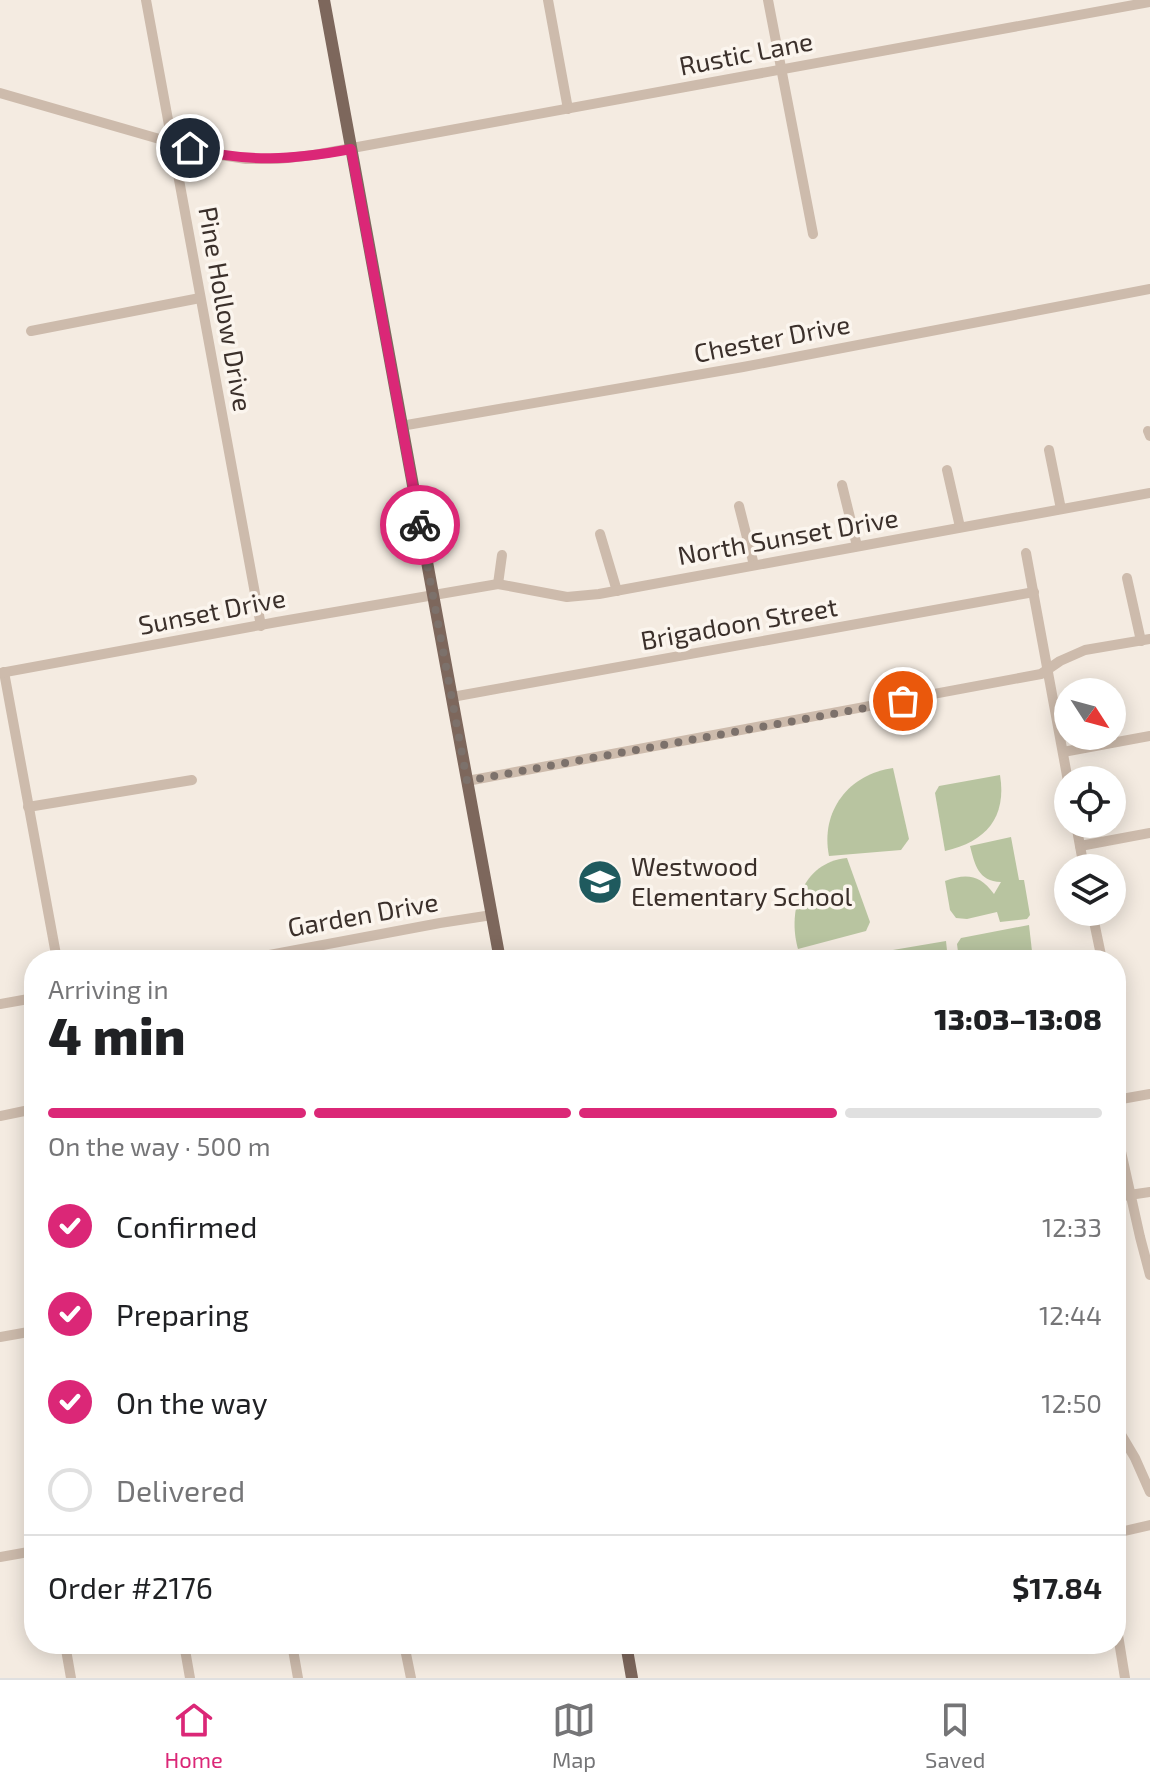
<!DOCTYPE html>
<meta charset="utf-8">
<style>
body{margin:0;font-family:"Exo 2",sans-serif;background:#f2f2f2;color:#202124;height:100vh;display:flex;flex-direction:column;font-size:30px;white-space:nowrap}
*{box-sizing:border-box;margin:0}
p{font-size:26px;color:#757577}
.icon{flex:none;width:44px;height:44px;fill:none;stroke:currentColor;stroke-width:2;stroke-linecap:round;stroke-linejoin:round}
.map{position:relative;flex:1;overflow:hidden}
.sheet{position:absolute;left:24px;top:950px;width:1102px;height:704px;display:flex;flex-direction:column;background:#fff;border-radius:32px;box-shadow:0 4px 20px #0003}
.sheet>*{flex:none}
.needle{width:52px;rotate:126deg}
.fabs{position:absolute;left:1054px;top:678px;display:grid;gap:16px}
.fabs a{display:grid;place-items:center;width:72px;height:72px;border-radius:50%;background:#fff;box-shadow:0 4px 20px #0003;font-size:40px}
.pin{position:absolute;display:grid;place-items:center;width:68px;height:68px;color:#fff;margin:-34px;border:4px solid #fff;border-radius:50%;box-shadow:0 2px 8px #0007}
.courier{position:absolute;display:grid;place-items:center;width:80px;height:80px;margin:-40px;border:6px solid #db2777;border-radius:50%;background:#fff;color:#222;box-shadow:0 2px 10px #0007}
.overview em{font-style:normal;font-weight:800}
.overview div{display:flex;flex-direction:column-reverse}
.overview{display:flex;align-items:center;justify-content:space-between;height:136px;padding:0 24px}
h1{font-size:52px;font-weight:800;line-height:60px}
.bar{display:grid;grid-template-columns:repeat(4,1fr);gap:12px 8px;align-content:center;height:96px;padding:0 24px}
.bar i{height:10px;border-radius:6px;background:#e0e0e0}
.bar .on{background:#db2777}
.bar p{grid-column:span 4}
.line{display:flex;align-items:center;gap:20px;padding:0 24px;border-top:2px solid #e0e0e0}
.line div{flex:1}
ol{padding:0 24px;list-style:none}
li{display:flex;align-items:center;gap:24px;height:88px}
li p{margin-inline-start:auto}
li .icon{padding:8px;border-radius:50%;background:#db2777;color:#fff;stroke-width:4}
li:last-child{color:#757577}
li i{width:44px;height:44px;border:4px solid #e0e0e0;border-radius:50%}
.tabs{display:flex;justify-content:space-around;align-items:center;height:112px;border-top:2px solid #e0e0e0;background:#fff;font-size:22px;color:#757577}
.tabs a{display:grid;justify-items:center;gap:4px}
.tabs .on{color:#db2777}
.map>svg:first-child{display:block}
</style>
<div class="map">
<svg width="1150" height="1678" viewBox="0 0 1150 1678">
<rect width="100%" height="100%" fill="#f4ebe1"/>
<g fill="#b8c4a0">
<path d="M 893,768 L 909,839 L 901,850 L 829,856 C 820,811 849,774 893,768 Z"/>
<path d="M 1000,775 C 1007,817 986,842 945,851 L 935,793 L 939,786 Z"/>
<path d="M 1011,837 L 1019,880 L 1024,880 L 1030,915 L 1027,919 L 1000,922 L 997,912 L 967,919 L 956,918 L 950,910 L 945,881 C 967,873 980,875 994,894 L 1001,882 C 978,881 975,865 970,846 Z"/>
<path d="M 847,858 L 870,922 L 866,931 L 798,949 C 787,911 802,862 847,858 Z"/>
<path d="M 1029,925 L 1033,960 L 959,960 L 957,944 L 961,938 Z"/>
<path d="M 946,941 L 948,960 L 884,960 L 883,957 L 887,951 Z"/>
</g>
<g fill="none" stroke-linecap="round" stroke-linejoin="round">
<g stroke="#cdbbac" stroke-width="10">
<path d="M 146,0 L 261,626"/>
<path d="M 548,0 L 568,109"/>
<path d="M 768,0 L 813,234"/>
<path d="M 0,93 L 208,153 L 246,159 L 278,159 L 314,155 L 1150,2"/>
<path d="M 31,331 L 200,298"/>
<path d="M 401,426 L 743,367 L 1150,289"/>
<path d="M 1148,431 L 1150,436"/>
<path d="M 1049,450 L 1061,509"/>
<path d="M 947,470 L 960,527"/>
<path d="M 842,485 L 857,546"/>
<path d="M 739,506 L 754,565"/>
<path d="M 600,534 L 617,591"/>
<path d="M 1026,553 L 1068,781"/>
<path d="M 1127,578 L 1141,641"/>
<path d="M 498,584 L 502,555"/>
<path d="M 4,672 L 57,960"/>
<path d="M 0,673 L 277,622 L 498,584 L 567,597 L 599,594 L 1150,493"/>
<path d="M 452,697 L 1034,592"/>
<path d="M 1063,752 L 1150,736"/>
<path d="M 467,781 L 1041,674 L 1060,661 L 1085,650 L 1150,639"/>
<path d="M 28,807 L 192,780"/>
<path d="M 1076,824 L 1084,868"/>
<path d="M 1080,846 L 1150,833"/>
<path d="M 1092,912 L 1102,960"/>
<path d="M 243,960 L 440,923 L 492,915"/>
<path d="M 0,1004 L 34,998"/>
<path d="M 1116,1100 L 1150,1094"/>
<path d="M 0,1116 L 34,1109"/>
<path d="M 1116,1129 L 1140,1237 L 1150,1275"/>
<path d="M 1116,1197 L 1150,1192"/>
<path d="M 0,1337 L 34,1331"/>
<path d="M 1116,1426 L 1135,1458 L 1150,1492"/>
<path d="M 1116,1533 L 1150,1525"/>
<path d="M 0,1557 L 34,1551"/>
<path d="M 1118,1635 L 1125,1678"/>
<path d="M 65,1644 L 71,1678"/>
<path d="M 184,1644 L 190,1678"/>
<path d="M 292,1644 L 298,1678"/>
<path d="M 404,1644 L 411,1678"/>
</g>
<g stroke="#7d675c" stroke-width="12">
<path d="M 324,0 L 500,960"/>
<path d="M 626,1644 L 632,1678"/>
</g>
</g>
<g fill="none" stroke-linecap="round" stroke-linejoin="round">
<path stroke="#7c716b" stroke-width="8" stroke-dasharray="0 14.4" d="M 420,525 L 467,781 L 903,701"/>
<path stroke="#db2777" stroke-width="10" d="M 190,148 C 249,163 292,160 351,149 L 420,525"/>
</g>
<defs>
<g id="school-disc" transform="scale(2.3)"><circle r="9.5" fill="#1f5a5e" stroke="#fbf5ee"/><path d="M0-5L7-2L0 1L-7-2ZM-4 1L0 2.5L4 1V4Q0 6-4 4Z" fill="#fff"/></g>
</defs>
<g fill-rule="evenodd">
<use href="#school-disc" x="600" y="882"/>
</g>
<g text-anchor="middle" stroke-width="7" stroke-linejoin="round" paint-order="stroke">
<g font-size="26" fill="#3b302b" stroke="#fbf5ee">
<text transform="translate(746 54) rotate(-11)" y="9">Rustic Lane</text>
<text transform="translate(225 309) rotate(80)" y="9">Pine Hollow Drive</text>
<text transform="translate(772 339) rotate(-11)" y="9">Chester Drive</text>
<text transform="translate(788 537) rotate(-10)" y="9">North Sunset Drive</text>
<text transform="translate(212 612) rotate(-11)" y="9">Sunset Drive</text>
<text transform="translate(739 624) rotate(-10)" y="9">Brigadoon Street</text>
<text transform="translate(363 915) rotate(-10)" y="9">Garden Drive</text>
</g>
<g font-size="26" fill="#3b302b" stroke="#fbf5ee" text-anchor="start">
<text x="631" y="876">Westwood<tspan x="631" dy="30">Elementary School</tspan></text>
</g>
</g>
</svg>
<div class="fabs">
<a><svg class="needle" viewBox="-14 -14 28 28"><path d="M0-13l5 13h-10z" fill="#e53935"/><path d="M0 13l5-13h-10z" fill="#757577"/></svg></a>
<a><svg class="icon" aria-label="locate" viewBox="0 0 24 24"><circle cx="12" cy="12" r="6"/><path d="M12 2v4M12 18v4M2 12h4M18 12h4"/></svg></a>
<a><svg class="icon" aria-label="layers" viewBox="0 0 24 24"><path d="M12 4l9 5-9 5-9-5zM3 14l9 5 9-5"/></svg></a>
</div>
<div class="pin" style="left:903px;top:701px;background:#ea580c"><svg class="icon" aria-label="bag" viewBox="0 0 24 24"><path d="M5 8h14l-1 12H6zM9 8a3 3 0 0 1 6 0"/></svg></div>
<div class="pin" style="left:190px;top:148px;background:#1f2937"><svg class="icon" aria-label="home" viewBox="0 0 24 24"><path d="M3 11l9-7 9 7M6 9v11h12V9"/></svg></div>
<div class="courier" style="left:420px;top:525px"><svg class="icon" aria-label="bike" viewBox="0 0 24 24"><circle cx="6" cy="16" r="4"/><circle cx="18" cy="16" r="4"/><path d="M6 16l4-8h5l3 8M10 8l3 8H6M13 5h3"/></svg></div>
<section class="sheet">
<div class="overview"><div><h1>4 min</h1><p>Arriving in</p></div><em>13:03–13:08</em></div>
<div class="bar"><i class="on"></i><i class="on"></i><i class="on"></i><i></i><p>On the way · 500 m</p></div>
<ol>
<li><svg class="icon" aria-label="check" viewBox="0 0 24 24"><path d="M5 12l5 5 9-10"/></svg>Confirmed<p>12:33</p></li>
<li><svg class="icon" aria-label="check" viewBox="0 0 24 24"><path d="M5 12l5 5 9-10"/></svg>Preparing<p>12:44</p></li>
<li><svg class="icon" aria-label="check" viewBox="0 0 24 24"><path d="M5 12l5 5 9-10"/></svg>On the way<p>12:50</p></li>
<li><i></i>Delivered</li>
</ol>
<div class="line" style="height:104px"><div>Order #2176</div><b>$17.84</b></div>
</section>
</div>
<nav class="tabs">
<a class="on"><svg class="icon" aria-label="home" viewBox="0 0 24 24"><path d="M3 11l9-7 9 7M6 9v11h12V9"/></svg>Home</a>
<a><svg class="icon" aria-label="map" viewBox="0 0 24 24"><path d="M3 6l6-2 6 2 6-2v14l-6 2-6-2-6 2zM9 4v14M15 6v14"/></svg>Map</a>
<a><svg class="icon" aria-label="saved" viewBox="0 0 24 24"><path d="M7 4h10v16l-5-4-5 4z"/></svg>Saved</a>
</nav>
